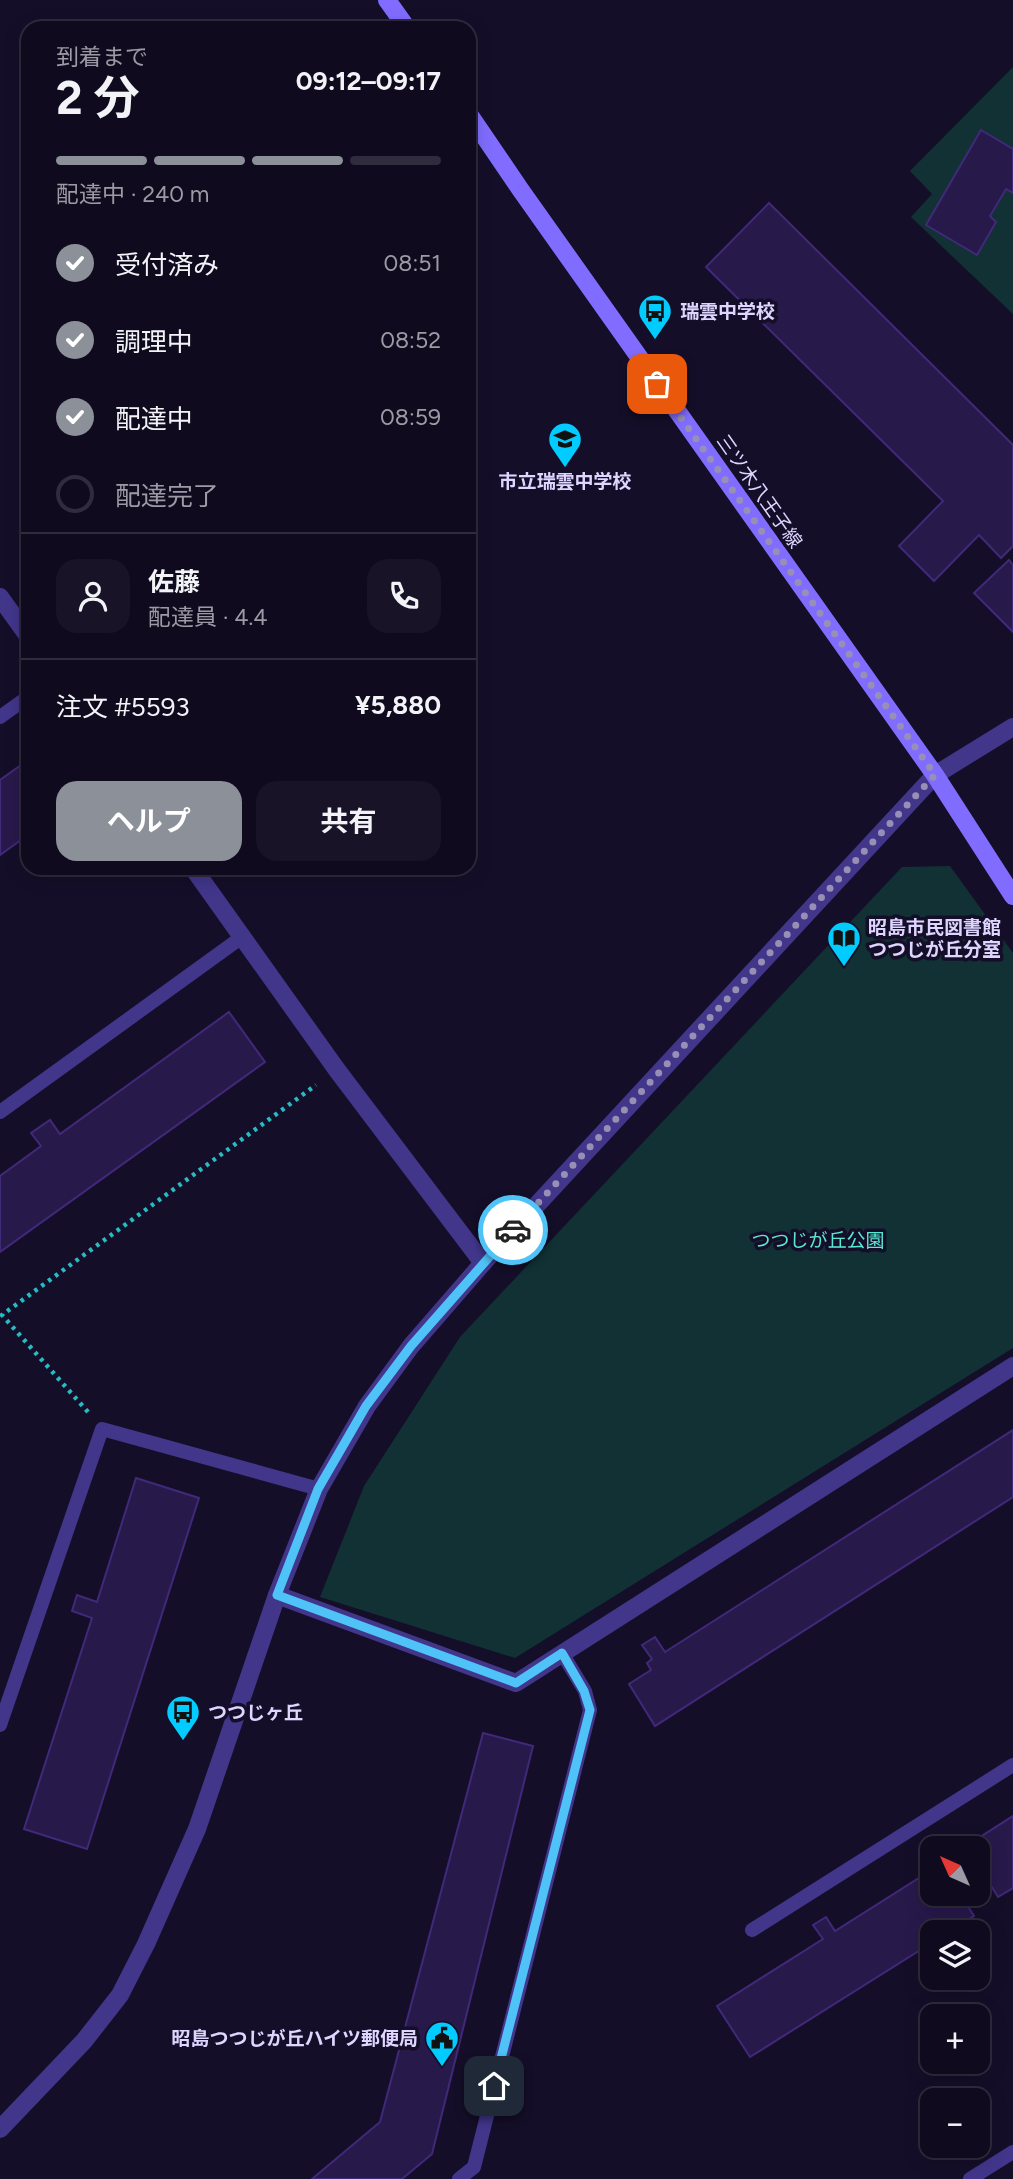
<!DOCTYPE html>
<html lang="ja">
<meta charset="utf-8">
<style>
body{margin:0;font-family:Figtree,"Noto Sans JP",sans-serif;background:#191328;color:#f1f3f6;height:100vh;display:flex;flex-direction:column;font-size:26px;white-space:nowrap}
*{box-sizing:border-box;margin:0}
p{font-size:23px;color:#9c9aa4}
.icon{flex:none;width:38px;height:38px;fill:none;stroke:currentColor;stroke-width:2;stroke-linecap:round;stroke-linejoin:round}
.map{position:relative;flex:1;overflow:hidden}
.panel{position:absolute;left:21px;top:21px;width:455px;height:854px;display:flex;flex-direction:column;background:#100a1f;border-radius:21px;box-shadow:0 4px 18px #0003,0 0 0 2px #302b3d}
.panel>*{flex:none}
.needle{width:46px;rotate:315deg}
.controls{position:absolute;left:920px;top:1836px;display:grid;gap:14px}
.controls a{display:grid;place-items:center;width:70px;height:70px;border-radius:14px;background:#100a1f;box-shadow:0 4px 18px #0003,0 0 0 2px #302b3d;font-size:35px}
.pin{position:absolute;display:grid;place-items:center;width:60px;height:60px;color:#fff;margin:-30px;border-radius:14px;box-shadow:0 4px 10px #0006}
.courier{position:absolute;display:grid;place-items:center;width:70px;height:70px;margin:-35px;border:5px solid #4fc3f7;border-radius:50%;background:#fff;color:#222;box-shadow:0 2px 9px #0007}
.overview em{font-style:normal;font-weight:700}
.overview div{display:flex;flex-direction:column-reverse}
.overview{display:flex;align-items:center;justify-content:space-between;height:119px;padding:0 35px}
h1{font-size:46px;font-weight:700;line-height:52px}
.bar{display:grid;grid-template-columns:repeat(4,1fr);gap:10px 7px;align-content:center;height:84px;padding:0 35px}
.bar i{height:9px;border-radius:5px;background:#302b3d}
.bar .selected{background:#8c9099}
.bar p{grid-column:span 4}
.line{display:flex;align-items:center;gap:18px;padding:0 35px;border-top:2px solid #302b3d}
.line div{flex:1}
.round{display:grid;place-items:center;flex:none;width:74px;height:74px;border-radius:21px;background:#191328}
ol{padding:0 35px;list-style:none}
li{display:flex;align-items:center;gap:21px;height:77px}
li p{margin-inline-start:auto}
li .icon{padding:7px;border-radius:50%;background:#8c9099;color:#fff;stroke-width:4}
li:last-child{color:#9c9aa4}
li i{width:38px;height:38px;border:4px solid #302b3d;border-radius:50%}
.primary-button{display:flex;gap:14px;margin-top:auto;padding:14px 35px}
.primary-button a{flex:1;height:80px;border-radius:21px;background:#8c9099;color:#fff;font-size:28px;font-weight:700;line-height:80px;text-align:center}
.primary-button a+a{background:#191328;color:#f1f3f6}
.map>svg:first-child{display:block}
</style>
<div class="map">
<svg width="1013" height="2179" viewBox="0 0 1013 2179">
<rect width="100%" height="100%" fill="#150e29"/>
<g fill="#113134">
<path d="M 1013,67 L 1013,314 L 911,217 L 932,194 L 910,171 Z"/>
<path d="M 950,866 L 1013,953 L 1013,1348 L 515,1658 L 320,1597 L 364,1486 L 460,1337 L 902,867 Z"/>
</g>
<g fill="#28194b" stroke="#412979" stroke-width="2">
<path d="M 981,130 L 1013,149 L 1013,193 L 1006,189 L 990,216 L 996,222 L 977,255 L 926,225 Z"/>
<path d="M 769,203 L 1013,445 L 1013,546 L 1001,558 L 979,535 L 934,581 L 899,546 L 943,501 L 706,267 Z"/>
<path d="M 1009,560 L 1013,565 L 1013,632 L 974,593 Z"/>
<path d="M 28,760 L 28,835 L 0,855 L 0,780 Z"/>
<path d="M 229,1012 L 265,1062 L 0,1252 L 0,1176 L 41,1146 L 31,1133 L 50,1120 L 60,1134 Z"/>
<path d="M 1013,1430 L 1013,1497 L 655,1726 L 629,1684 L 651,1670 L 647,1663 L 652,1659 L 642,1645 L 655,1637 L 665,1652 Z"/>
<path d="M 136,1478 L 199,1498 L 87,1849 L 24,1829 L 92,1618 L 72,1611 L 77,1595 L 97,1602 Z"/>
<path d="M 483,1733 L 533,1746 L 432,2154 L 402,2179 L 312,2179 L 380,2122 Z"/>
<path d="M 1013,1816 L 1013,1888 L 998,1897 L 978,1865 L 978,1848 L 968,1848 L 966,1846 Z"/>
<path d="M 933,1869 L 933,1894 L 960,1894 L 974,1916 L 948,1932 L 933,1932 L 933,1942 L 750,2057 L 717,2006 L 823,1939 L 813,1925 L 826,1917 L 835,1931 Z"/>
</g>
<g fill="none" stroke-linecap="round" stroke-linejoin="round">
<path stroke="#26bcc3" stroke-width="4.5" stroke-dasharray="3.5 5" stroke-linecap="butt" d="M 88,1412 L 2,1315 L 316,1085"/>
<g stroke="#42368b" stroke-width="14">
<path d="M 0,717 L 28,697"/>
<path d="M 0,1112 L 242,937"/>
<path d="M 0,1725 L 102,1429 L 319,1489"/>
<path d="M 752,1930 L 1013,1765"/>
<path d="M 459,2179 L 474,2167 L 590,1710 L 585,1691 L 562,1653"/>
<path d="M 970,2179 L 1013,2152"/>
</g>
<g stroke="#42368b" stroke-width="18">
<path d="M 0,597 L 28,636"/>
<path d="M 193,868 L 337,1070 L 483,1263"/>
<path d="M 277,1595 L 516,1683 L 1013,1366"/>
</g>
<path stroke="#42368b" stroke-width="18" d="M 0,2129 L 84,2041 L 120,1995 L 146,1944 L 197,1829 L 277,1595 L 319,1489 L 367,1406 L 411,1346 L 483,1263 L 935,775 L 1013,727"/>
<g stroke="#806dff" stroke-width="18">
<path d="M 387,0 L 407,28"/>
<path d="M 469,114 L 520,189 L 935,775 L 1013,896"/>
</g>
</g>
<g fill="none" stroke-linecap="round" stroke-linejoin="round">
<path stroke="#9890b4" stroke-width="7" stroke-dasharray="0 12.6" d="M 513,1230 L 935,775 L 657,384"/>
<path stroke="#4fc3f7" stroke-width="9" d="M 494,2086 L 590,1710 L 584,1691 L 562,1653 L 516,1683 L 277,1595 L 318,1489 L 366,1406 L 411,1346 L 513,1230"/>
</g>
<defs>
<g id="bus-pin" transform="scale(1.75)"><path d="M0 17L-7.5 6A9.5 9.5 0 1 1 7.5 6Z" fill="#02cbff" stroke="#150e29"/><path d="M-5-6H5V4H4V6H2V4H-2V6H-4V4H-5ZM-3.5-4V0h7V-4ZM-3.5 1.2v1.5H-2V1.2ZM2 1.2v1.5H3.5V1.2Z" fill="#111"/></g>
<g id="school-pin" transform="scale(1.75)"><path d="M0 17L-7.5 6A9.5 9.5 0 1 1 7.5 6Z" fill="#02cbff" stroke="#150e29"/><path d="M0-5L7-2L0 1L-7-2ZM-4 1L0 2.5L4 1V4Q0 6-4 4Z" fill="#111"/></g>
<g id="library-pin" transform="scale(1.75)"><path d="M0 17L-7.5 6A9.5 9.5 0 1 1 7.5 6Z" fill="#02cbff" stroke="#150e29"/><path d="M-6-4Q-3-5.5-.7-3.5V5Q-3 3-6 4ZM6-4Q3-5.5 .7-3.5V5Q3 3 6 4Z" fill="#111"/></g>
<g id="civic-pin" transform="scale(1.75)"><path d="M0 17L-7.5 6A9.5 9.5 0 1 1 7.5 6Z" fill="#02cbff" stroke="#150e29"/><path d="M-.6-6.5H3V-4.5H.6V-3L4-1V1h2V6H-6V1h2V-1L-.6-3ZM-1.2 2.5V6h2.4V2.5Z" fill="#111"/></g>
</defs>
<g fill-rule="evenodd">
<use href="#bus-pin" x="655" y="311"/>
<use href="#school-pin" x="565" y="439"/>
<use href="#library-pin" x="844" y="938"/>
<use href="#bus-pin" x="183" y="1712"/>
<use href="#civic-pin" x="442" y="2038"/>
</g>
<g text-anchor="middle" stroke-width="7" stroke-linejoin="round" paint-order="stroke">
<g font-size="19" font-weight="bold" fill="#dfd6ff" stroke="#150e29" text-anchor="start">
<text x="680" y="318">瑞雲中学校</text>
<text x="565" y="488" text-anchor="middle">市立瑞雲中学校</text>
<text x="868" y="934">昭島市民図書館<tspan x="868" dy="22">つつじが丘分室</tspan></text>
<text x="208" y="1719">つつじヶ丘</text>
<text x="418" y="2045" text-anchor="end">昭島つつじが丘ハイツ郵便局</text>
</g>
<g font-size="19" fill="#dfd6ff" stroke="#150e29">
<text transform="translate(760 491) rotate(55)" y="7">三ツ木八王子線</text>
</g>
<g font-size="19" fill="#58e9d4" stroke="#150e29">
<text x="818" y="1247">つつじが丘公園</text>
</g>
</g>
</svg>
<div class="controls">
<a><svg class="needle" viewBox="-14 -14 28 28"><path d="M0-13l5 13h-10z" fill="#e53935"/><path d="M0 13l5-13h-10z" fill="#9c9aa4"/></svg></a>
<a><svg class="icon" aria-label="layers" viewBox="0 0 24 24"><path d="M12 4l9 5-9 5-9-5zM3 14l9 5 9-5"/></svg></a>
<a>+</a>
<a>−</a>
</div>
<div class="pin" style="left:657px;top:384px;background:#ea580c"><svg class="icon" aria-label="bag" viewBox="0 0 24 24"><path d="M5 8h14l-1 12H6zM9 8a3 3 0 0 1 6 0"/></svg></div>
<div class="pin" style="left:494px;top:2086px;background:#1f2937"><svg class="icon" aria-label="home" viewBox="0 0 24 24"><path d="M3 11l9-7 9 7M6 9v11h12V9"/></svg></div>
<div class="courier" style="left:513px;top:1230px"><svg class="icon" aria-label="car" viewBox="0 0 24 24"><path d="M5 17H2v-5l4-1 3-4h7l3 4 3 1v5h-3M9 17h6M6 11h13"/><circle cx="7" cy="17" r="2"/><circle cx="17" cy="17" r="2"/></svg></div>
<section class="panel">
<div class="overview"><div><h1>2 分</h1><p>到着まで</p></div><em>09:12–09:17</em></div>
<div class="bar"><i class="selected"></i><i class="selected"></i><i class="selected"></i><i></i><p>配達中 · 240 m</p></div>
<ol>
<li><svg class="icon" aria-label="check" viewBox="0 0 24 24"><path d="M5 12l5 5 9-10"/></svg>受付済み<p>08:51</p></li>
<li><svg class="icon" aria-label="check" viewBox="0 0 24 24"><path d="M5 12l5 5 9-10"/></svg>調理中<p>08:52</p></li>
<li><svg class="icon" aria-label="check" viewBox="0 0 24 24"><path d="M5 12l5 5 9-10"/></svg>配達中<p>08:59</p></li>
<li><i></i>配達完了</li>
</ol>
<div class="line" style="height:126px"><a class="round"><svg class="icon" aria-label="person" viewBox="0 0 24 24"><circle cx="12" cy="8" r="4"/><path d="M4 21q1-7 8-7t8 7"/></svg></a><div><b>佐藤</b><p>配達員 · 4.4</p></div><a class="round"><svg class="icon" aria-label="phone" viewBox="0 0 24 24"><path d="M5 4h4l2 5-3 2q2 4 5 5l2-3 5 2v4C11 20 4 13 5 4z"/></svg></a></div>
<div class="line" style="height:91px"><div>注文 #5593</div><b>¥5,880</b></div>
<div class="primary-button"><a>ヘルプ</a><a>共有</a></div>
</section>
</div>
